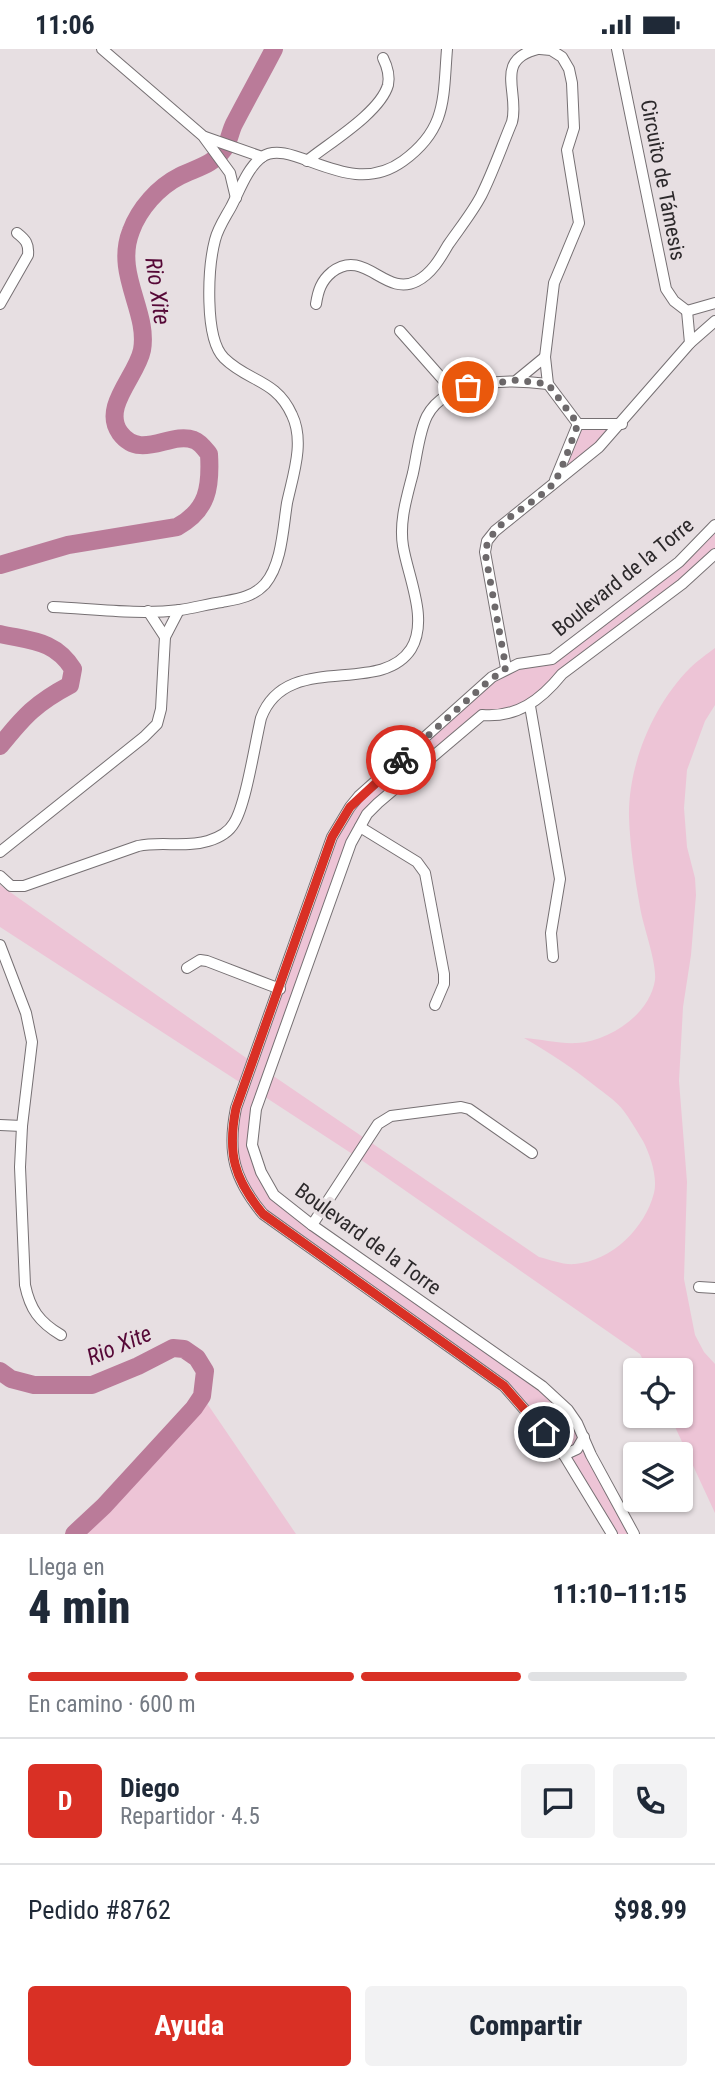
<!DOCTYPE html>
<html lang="es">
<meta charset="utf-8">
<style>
body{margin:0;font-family:"Roboto Condensed",sans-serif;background:#f2f2f3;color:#1f2937;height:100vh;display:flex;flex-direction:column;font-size:26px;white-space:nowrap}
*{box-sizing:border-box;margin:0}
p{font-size:23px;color:#747a83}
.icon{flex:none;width:38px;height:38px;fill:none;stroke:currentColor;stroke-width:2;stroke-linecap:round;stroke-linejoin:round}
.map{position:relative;height:1485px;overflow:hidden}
.sheet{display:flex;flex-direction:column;background:#fff;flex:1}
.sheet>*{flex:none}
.controls{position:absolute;left:623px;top:1309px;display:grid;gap:14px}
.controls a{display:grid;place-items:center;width:70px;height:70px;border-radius:7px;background:#fff;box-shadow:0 2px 5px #0004;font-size:35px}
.pin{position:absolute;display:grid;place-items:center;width:60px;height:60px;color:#fff;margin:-30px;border:4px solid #fff;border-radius:50%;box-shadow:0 2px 7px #0007}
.courier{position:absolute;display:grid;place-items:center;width:70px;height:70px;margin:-35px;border:5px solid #d93025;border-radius:50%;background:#fff;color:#222;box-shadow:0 2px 9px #0007}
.overview em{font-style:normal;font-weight:800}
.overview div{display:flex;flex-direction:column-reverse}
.overview{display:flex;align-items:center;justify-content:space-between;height:119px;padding:0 28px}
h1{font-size:46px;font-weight:800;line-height:52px}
.bar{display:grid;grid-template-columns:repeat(4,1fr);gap:10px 7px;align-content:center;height:84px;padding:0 28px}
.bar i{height:9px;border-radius:5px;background:#e0e1e3}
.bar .active{background:#d93025}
.bar p{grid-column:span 4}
.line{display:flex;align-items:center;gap:18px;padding:0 28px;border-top:2px solid #e0e1e3}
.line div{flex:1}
.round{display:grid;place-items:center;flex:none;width:74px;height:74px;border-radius:7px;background:#f2f2f3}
.primary-button{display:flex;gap:14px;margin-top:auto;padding:14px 28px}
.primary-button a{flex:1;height:80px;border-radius:7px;background:#d93025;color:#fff;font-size:28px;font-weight:800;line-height:80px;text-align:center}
.primary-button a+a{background:#f2f2f3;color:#1f2937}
.status{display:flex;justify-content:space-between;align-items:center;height:49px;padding:0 35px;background:#fff;direction:ltr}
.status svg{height:19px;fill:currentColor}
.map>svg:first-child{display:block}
</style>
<div class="status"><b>11:06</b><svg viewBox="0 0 49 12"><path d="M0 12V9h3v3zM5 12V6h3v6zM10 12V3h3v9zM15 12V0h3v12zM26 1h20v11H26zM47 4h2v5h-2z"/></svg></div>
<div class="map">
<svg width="715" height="1485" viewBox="0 0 715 1485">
<rect width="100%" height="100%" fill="#e7dfe2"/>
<g fill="#edc4d6">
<path d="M 578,375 L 622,375 L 554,434 Z"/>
<path d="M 715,476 L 715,505 L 530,657 L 482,667 L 367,765 L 269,1024 L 539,1208 C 551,1211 563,1216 575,1215 C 612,1212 645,1179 654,1144 C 658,1129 650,1105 643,1092 C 637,1082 630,1070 623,1061 C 617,1053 607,1046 599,1040 C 574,1020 552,1005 524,989 C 541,990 560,995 577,994 C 610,992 650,965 655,931 C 657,914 643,877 640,858 C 635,829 630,798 629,768 C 628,716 653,656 690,619 C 697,612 707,605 715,599 L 715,656 L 705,672 L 687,721 L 684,759 L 687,798 L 695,829 L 696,846 L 691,906 L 683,958 L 679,1032 L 687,1133 L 684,1230 L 695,1286 L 704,1303 L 715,1315 L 715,1464 L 670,1367 L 681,1367 L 681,1321 L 648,1321 L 640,1305 L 357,1108 L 262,1046 L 252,1096 L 274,1146 L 568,1361 L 634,1485 L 612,1485 L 585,1436 L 504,1337 L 263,1165 L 232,1103 L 244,1036 L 0,878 L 0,836 L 252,1013 L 340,772 L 492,628 L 552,609 L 679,513 Z"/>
<path d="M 202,1347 L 296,1485 L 74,1485 L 104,1457 L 194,1359 Z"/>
</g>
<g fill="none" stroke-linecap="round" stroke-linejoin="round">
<g stroke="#ba7b99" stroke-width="18">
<path d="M 0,516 L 68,496 L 177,478 C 208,461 211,438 209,405 C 205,400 200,393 194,391 C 170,382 141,412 120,384 C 101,358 137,327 142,301 C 149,262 114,225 131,182 C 139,160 158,138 180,127 C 196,119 213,116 224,100 C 229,93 230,83 234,75 C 247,50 261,25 274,0"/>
<path d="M 0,585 C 31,592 55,591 73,620 L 70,636 C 36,654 24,667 0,697"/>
<path d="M 0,1322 L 11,1330 L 34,1336 L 92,1336 L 138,1317 L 173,1299 L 184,1300 L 197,1309 L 205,1322 L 202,1347 L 194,1359 L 104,1457 L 74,1485"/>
</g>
<g stroke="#767073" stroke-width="12">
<g id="minor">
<path d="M 102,0 L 203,87 L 230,124 L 236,149"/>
<path d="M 540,0 L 551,1 L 562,8 L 569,20 L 572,34 L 574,79 L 567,101 L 579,174 L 554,234 L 545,308 L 548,335 L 578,375"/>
<path d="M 617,0 L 666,240 L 674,252 L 687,262"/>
<path d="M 205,88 L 262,108"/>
<path d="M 307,112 C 329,94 380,64 388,36 C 390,26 387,17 383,9"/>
<path d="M 0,255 L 28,206 C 29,195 26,191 17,184"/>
<path d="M 316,255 C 318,242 321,232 332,223 C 365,198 385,249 417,232 C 431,225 440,210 448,196 C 459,180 472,164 481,147 C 493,123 502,97 512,73 C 520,44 493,11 538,0"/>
<path d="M 687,262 L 690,294"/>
<path d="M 687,262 L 715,254"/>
<path d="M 400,282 L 453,342"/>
<path d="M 517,331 L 545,308"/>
<path d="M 578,375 L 622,375"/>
<path d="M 555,431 L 578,375"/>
<path d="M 53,558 C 94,560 139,566 180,561 C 194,559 208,555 222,553 C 238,550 253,548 265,535 C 282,515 283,479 287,454 C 293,426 305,393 292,366 C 276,330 248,333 224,309 C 204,289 208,218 215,191 C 218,179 225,169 231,158 C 239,143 247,119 262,108 C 292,87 348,152 403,112 C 447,80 443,50 447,0"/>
<path d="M 148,562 L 165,588"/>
<path d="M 506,619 L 485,503 L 487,492 L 495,482 L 599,398 L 690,294 L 715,272"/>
<path d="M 530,657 L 560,830 L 551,884 L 553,908"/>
<path d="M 360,778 L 417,813 L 425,824 L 444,925 L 444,935 L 435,956"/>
<path d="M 0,803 L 144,688 L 157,675 L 161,660 L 165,588 L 179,561"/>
<path d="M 0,827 L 11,837 L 24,837 L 138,797 C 161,792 186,799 208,792 C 218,789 229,783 234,774 C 246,755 255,694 261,669 C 286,601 380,648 411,600 C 429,571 408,528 403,497 C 399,472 407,448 413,424 C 417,406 419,383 427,367 C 447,329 511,330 548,335"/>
<path d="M 0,896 L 26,964 L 32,993 L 22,1077 L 20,1118 L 25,1236 C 30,1260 39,1273 61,1286"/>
<path d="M 187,919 L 200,911 L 207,912 L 280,940"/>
<path d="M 0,1076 L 22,1077"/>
<path d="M 312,1176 L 378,1075 L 391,1067 L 461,1058 L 469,1060 L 532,1104"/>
<path d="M 699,1238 L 715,1239"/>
<path d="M 564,1406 L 577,1400 L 584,1388"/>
<path d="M 612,1485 L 564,1406 L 504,1337 L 263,1165 C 234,1130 227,1104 236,1059 L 332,788 L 350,758 L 359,747 L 492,628 L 518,615 L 552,610 L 679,513 L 715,476"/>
<path d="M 634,1485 L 591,1406 L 577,1374 L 568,1361 L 542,1337 L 312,1176 L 274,1146 L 261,1123 L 252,1096 L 256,1060 L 351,794 L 367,765 L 378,754 L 482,666 C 517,669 541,651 562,625 L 682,535 L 715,505"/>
</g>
</g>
<use href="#minor" stroke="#fff" stroke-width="10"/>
</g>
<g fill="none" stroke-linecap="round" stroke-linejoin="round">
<path stroke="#6d696b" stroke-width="7" stroke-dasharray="0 12.6" d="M 401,711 L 484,636 L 506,619 L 485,503 C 491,471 532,458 553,435 C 561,425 572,390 578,375 L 548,335 L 517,331 L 468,338"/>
<path stroke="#d93025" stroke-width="9" d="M 401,711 L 350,758 L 332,788 L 236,1059 C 227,1104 234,1130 263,1165 L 504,1337 L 544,1383"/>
</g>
<g text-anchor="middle" stroke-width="7" stroke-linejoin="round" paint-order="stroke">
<g font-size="21" fill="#2c292b" stroke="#e7dfe2">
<text transform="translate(663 131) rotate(79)" y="7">Circuito de Támesis</text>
<text transform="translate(623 528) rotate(-39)" y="7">Boulevard de la Torre</text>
<text transform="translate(368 1190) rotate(36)" y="7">Boulevard de la Torre</text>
</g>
<g font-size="23" font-style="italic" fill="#560837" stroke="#e7dfe2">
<text transform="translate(158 242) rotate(82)" y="8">Rio Xite</text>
<text transform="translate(119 1296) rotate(-23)" y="8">Rio Xite</text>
</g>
</g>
</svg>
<div class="controls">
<a><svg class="icon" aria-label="locate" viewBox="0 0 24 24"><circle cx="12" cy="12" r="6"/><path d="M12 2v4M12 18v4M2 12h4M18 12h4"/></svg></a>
<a><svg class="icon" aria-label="layers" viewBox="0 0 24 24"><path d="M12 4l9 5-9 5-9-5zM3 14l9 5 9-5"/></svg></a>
</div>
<div class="pin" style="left:468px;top:338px;background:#ea580c"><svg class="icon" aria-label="bag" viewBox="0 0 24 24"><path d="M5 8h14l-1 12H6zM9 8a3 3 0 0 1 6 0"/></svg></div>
<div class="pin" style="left:544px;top:1383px;background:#1f2937"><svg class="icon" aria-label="home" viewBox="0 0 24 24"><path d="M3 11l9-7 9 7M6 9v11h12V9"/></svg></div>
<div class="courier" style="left:401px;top:711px"><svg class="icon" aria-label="bike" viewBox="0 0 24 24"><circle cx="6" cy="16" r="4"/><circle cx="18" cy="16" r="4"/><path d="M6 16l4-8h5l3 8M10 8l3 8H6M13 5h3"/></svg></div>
</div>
<section class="sheet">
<div class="overview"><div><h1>4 min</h1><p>Llega en</p></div><em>11:10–11:15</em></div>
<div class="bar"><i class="active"></i><i class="active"></i><i class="active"></i><i></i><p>En camino · 600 m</p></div>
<div class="line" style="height:126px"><b class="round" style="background:#d93025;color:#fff">D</b><div><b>Diego</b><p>Repartidor · 4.5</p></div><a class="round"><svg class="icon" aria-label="chat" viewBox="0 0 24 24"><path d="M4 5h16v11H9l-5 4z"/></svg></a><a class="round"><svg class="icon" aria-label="phone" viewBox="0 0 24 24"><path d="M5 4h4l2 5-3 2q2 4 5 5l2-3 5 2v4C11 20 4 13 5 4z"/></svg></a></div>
<div class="line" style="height:91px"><div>Pedido #8762</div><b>$98.99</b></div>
<div class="primary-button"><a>Ayuda</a><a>Compartir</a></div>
</section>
